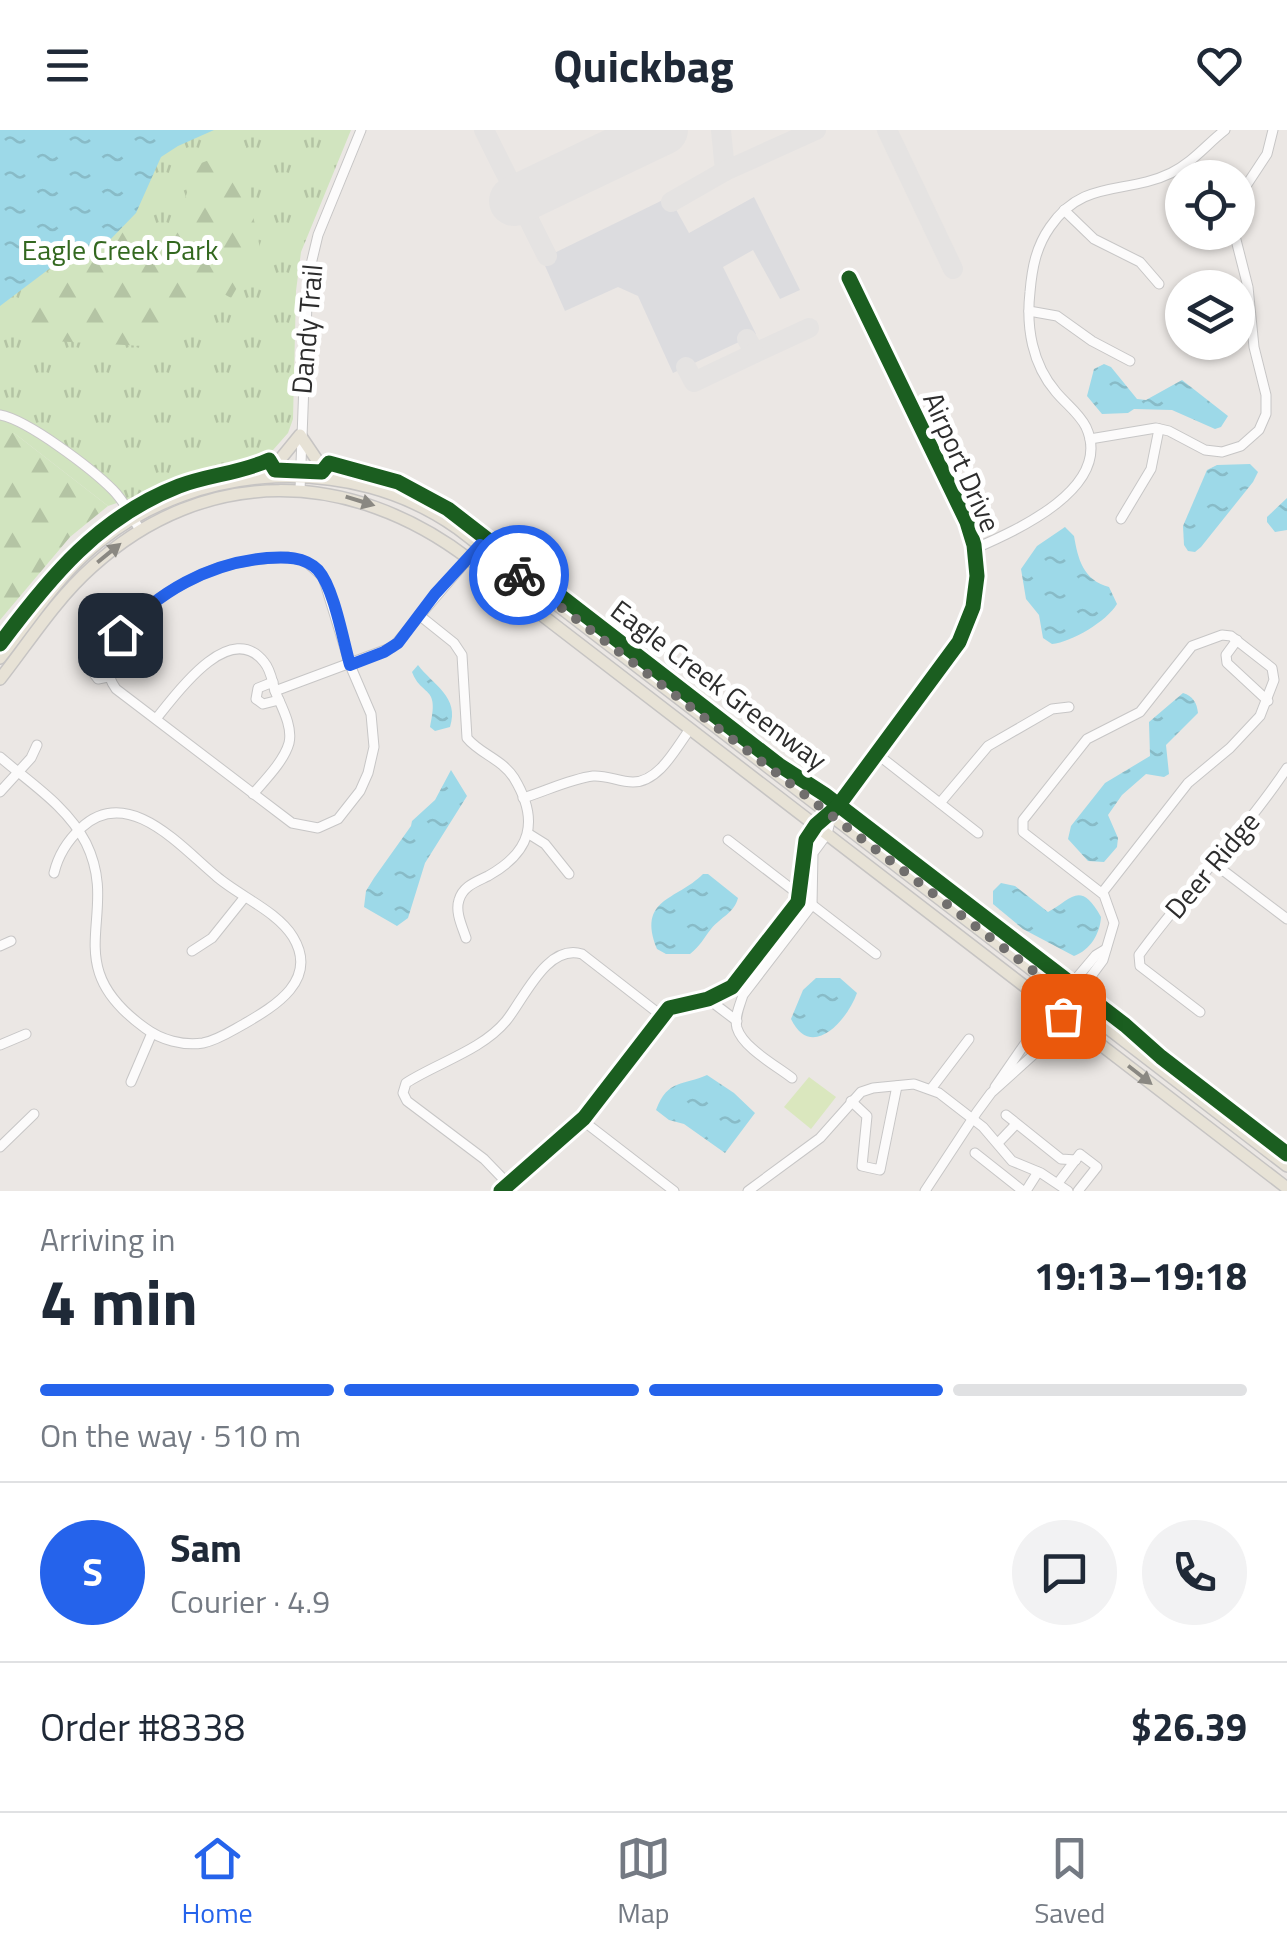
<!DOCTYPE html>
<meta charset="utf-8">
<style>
body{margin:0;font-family:"Titillium Web",sans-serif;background:#f2f2f3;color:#1f2937;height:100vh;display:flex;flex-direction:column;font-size:38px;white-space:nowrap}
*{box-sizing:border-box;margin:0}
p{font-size:32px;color:#747a83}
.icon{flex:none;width:55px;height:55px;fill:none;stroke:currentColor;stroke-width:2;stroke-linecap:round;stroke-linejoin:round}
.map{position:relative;height:1061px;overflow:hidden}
.drawer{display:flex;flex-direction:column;background:#fff;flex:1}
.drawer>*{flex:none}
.buttons{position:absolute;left:1165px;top:30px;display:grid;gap:20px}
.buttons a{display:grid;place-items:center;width:90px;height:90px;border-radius:50%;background:#fff;box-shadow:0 2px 8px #0004;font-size:50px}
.pin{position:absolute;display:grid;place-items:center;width:85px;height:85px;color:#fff;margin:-42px;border-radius:20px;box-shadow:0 5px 15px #0006}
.courier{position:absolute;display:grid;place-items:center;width:100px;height:100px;margin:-50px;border:8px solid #2563eb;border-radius:50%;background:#fff;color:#222;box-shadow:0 2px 12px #0007}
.summary em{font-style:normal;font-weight:700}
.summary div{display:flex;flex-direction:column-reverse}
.summary{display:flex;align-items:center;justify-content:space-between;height:170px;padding:0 40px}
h1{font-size:65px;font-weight:700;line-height:75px}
.bar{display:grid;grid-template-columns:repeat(4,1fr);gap:15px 10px;align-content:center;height:120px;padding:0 40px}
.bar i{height:12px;border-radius:8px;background:#e0e1e3}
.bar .on{background:#2563eb}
.bar p{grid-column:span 4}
.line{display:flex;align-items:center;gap:25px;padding:0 40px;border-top:2px solid #e0e1e3}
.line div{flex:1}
.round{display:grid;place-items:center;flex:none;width:105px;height:105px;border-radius:52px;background:#f2f2f3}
header{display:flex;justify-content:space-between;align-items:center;height:130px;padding:0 40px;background:#fff;font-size:45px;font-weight:700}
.tab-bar{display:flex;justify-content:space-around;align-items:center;height:140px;border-top:2px solid #e0e1e3;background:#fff;font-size:28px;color:#747a83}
.tab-bar a{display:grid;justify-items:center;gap:5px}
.tab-bar .on{color:#2563eb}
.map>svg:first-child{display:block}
</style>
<header><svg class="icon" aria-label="menu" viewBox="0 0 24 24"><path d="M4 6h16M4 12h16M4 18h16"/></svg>Quickbag<svg class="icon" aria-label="heart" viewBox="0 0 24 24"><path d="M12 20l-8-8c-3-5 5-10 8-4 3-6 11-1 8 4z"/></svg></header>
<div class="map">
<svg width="1287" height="1061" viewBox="0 0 1287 1061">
<defs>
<pattern id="grass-tufts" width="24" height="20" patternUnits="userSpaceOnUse" patternTransform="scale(2.5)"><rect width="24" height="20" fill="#d1e4bf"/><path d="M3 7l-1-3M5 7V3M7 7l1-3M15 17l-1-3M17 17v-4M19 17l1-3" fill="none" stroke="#b4c4a4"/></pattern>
<pattern id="forest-firs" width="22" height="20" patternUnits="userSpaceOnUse" patternTransform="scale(2.5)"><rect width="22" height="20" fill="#d1e4bf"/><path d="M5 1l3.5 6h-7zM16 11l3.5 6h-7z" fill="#b4c4a4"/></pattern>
<pattern id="water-ripples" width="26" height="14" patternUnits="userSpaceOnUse" patternTransform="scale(2.5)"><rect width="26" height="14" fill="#9dd9e8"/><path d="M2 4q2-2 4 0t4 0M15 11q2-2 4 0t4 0" fill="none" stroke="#88bbc7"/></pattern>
</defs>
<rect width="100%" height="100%" fill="#ebe7e4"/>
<path fill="#dcdcdf" d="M 669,67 L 689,103 L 754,67 L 800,160 L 780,169 L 753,120 L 723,137 L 756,204 L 673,243 L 638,166 L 618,157 L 565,181 L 542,129 Z"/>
<path fill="url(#grass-tufts)" d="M 0,0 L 351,0 L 301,122 L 296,161 L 293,289 L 288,303 L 273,320 L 108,376 L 14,303 L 0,320 Z"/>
<g fill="url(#forest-firs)">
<path d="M 246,16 L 250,72 L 260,118 L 231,168 L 217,160 L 161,217 L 52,211 L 15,203 L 34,175 L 47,142 L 57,133 L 106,114 L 126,96 L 166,127 L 196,35 Z"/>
<path d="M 0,301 L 14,303 L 108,376 L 70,407 L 0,490 Z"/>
</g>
<path fill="#dae7be" d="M 809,947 L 836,967 L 811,999 L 784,977 Z"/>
<g fill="url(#water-ripples)">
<path d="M 0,0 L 214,0 L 178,16 L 161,27 L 136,83 L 106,114 L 57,133 L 0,176 Z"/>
<path d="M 1104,234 L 1111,237 L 1137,269 L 1146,270 L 1182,250 L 1228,286 L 1221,297 L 1215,299 L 1172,280 L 1134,279 L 1128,283 L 1102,284 L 1087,266 L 1094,239 Z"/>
<path d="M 1250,334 L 1258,342 L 1253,352 L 1201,417 L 1195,422 L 1188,421 L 1184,415 L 1183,396 L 1207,340 L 1217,335 Z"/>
<path d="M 1287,368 L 1287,400 L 1275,402 L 1267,392 L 1267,387 Z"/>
<path d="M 1065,397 L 1074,406 C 1078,429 1083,450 1109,457 L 1117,474 C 1107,491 1072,512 1052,514 L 1043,508 L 1039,485 L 1026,469 L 1021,439 L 1037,416 Z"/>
<path d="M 418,535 C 433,555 460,567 450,597 L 435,601 L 430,597 C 440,554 422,568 412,542 Z"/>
<path d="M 1183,563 C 1193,566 1197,573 1198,583 L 1166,615 L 1169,644 L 1164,647 L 1146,644 L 1122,665 L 1108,685 L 1118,708 L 1117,717 L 1104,732 L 1088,731 L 1068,709 L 1071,696 L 1105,653 L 1150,626 L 1149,592 Z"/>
<path d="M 451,640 L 467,666 L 425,733 L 408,788 L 397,796 L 364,777 L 366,761 L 374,748 L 411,696 L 412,691 L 435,670 Z"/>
<path d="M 703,744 L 708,744 L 738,768 C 734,783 721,787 711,799 C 704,808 700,816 690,824 L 666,824 L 657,819 C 637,768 676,771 703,744 Z"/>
<path d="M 1001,753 L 1015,756 L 1048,782 C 1071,770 1080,749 1101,787 C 1100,804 1090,820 1074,826 L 1023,799 L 993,774 L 993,761 Z"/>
<path d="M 816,848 L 840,848 L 857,863 C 847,891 811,931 791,889 L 803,860 Z"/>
<path d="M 707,945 L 734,963 L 755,983 L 725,1023 L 684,994 L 669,990 L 656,980 C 668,948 684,956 707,945 Z"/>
</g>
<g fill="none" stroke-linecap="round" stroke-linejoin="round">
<g stroke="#e5e3e2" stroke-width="20">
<path d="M 484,0 L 547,126"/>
<path d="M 721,0 L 725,41"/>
<path d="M 887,0 L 953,139"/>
<path d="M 671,72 L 725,41 L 816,0"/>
<path d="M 747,209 L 755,223 L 809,198"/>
<path d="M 686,237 L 694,252 L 755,223"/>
</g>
<path stroke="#e5e3e2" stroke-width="50" d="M 514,71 L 663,0"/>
<g stroke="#c7c6c6" stroke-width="11">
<g id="minor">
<path d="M 1238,68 L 1267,24 L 1273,0"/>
<path d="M 1064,80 L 1094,109 L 1140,132 L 1159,154"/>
<path d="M 1029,181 L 1057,186 L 1092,211 L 1130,231"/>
<path d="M 0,285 C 28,290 92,339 113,360 C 124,371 132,387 140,400"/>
<path d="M 1090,309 L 1156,298 L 1169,301 L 1205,320 L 1222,322 L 1241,316 L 1259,300 L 1266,284 L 1266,265 L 1254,217 L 1248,157 L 1234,102"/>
<path d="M 300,360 L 308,147 L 318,105 L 361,0"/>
<path d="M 1121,389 L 1151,339 L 1159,299"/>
<path d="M 974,419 C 1015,401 1114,358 1086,297 C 1079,283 1066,274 1056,262 C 1032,234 1026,197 1030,162 C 1032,138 1036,117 1050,97 C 1083,48 1126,65 1171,43 C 1192,33 1207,14 1225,0"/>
<path d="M 288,427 L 305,431 L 323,447 L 350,535 L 371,584 L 374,617 L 368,643 L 360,661 L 338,689 L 318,698 L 292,693 L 116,559 C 79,507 178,452 218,438 C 241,431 264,428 288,427 Z"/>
<path d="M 419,485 L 454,513 L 462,525 L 467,608 C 480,624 502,629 514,648 C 540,691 531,722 488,746 C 476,752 463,756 459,770 C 455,782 462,796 466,808"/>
<path d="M 1237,510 L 1226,525 L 1227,533 L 1268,571"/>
<path d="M 106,530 L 95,532 L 92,541 L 98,549 L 108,547"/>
<path d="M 273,552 L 258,558 L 256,569 L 263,574 L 279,570"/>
<path d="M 275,561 L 393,517 L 480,415"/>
<path d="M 156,589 C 175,565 230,488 264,532 C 271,540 272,551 275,561 C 281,576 293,596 289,613 C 284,631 265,650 253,664"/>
<path d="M 877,624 L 978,703"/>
<path d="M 0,627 C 30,653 67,676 86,713 C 122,786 55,833 145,898 C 161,910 183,916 203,913 C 218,910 231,901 244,894 C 275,876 319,850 293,807 C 277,781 239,766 216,746 C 181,717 128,654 81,698 C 67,711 58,726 54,743"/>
<path d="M 0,662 L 31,628 L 37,615"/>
<path d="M 523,668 C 546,661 570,649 593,646 C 607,645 619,652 633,652 C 659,652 676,618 690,599"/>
<path d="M 940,673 L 988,616 L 1052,579 L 1069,577"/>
<path d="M 529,704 L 545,714 L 569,744"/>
<path d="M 728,710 L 876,824"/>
<path d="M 1212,732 L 1287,789"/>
<path d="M 0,816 L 11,811"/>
<path d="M 192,821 L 212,808 L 244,768"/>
<path d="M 708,869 L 737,891"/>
<path d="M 1200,882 L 1140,836 L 1139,825 C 1185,761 1243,704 1287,638"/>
<path d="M 0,915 L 26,904"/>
<path d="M 792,948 C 777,936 743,918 737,898 C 734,887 740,875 743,865 L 812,775 L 813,723 L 827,704 L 832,684"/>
<path d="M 131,952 L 152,903"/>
<path d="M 995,957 L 1042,889 L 1096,825 L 1106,819"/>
<path d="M 931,959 L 969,909"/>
<path d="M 851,971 L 867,986 L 862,1036 L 880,1040 L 897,956"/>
<path d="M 1006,985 L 1061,1029 L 1076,1030"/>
<path d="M 582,990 L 674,1061"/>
<path d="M 998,1013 L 1016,994"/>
<path d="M 0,1017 L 34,984"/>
<path d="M 975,1023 L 1023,1061"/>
<path d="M 1058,1053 L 1080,1024 L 1097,1037 L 1078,1061"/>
<path d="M 509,1055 L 484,1029 L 407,971 L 403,963 L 406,953 C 437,933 482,920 506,891 C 524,869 547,813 582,824 L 662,886"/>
<path d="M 501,1061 L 584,988 L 669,878 L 708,869 L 732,857 L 798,772 L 806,710 L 816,695 L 838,676 L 959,512 L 973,477 L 977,446 L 974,415 L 967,392 L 849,148"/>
<path d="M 748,1061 L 820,1008 L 861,962 L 873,958 L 914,954 L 939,963 L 983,997 L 1012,1031 L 1041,1043 L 1068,1061"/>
<path d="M 925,1061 L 977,982 L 991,963 L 1032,926 L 1103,830 L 1114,793 L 1104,765 L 1023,702 L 1023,690 L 1087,609 L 1140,582 L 1192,516 L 1222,505 L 1231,506 L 1272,538 L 1274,550 L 1260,586 L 1230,618 L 1188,653 L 1102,763"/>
<path d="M 1026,1061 L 1038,1042"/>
</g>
</g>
<g stroke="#c6c4c3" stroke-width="14">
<g id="major">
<path d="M 253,345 L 278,332 L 300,305 L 321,336 L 343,347"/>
<path d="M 0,528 C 31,488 59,444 99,412 C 198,332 351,323 457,398 L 1287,1036"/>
<path d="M 0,549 C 29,512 56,469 92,437 C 205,334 351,339 469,429 L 1287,1058"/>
</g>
</g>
<use href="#minor" stroke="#fcfbfb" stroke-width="9"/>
<use href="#major" stroke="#e7e2d6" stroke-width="11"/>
<g stroke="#fff" stroke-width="21">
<g id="cycleway">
<path d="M 0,514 C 50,447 99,387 179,356 C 208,345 241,343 269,330 L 275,340 L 322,342 L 329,333 L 398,352 L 448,379 L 779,635 L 824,664 L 1125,895 L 1161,927 L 1287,1024"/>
<path d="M 501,1061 L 584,988 L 669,878 L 708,869 L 732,857 L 798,772 L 806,710 L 816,695 L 838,676 L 959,512 L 973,477 L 977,446 L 974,415 L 967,392 L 849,148"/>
</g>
</g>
<use href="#cycleway" stroke="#1b5e20" stroke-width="15"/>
</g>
<defs><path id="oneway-solid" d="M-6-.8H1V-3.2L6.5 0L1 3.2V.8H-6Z" transform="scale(2.5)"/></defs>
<g fill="#8a8882">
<use href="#oneway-solid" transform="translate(360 371) rotate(17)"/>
<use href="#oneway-solid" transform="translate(109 423) rotate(-39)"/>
<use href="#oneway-solid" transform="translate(1140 945) rotate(38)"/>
</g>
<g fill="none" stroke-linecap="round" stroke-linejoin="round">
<path stroke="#706e6d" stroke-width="10" stroke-dasharray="0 18" d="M 519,445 L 1074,872 L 1063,886"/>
<path stroke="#2563eb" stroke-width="12" d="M 120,505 C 157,462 209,433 267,428 C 285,427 304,426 318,440 C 334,458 343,510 350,535 L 384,522 L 398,513 L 435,464 L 480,415 L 519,445"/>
</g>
<g text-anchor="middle" stroke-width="10" stroke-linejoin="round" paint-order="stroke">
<g font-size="28" fill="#33681f" stroke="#fff">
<text x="120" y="130">Eagle Creek Park</text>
</g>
<g font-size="28" fill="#2d2d2d" stroke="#fff">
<text transform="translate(307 199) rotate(-85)" y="10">Dandy Trail</text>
<text transform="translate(962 332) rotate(66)" y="10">Airport Drive</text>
<text transform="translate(719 555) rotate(37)" y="10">Eagle Creek Greenway</text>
<text transform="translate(1212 735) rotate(-50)" y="10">Deer Ridge</text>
</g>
</g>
</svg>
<div class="buttons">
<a><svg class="icon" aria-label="locate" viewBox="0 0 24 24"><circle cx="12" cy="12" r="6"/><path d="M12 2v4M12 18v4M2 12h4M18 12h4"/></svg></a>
<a><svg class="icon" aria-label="layers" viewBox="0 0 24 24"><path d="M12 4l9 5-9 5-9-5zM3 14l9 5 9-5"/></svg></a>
</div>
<div class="pin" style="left:1063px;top:886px;background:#ea580c"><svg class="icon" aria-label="bag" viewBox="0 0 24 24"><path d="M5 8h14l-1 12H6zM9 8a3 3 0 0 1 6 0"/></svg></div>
<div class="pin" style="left:120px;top:505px;background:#1f2937"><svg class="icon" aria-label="home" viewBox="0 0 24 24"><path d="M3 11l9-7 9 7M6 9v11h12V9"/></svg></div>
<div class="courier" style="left:519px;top:445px"><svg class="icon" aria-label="bike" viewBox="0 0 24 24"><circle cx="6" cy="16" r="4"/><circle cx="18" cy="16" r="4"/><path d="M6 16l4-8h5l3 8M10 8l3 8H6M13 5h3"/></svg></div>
</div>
<section class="drawer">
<div class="summary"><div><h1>4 min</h1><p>Arriving in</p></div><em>19:13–19:18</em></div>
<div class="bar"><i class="on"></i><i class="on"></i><i class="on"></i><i></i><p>On the way · 510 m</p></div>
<div class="line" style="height:180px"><b class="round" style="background:#2563eb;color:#fff">S</b><div><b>Sam</b><p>Courier · 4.9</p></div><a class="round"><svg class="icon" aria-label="chat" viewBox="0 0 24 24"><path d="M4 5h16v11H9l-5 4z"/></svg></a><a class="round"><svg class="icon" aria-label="phone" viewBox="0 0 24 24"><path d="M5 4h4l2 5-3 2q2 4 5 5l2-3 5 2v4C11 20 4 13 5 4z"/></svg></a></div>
<div class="line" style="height:130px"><div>Order #8338</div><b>$26.39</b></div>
</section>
<nav class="tab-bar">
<a class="on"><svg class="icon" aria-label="home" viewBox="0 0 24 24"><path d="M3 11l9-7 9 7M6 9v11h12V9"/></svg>Home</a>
<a><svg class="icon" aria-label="map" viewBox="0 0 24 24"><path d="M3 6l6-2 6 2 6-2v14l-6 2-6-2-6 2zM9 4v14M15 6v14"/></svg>Map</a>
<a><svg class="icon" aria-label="saved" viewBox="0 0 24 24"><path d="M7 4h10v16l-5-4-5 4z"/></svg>Saved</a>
</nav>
